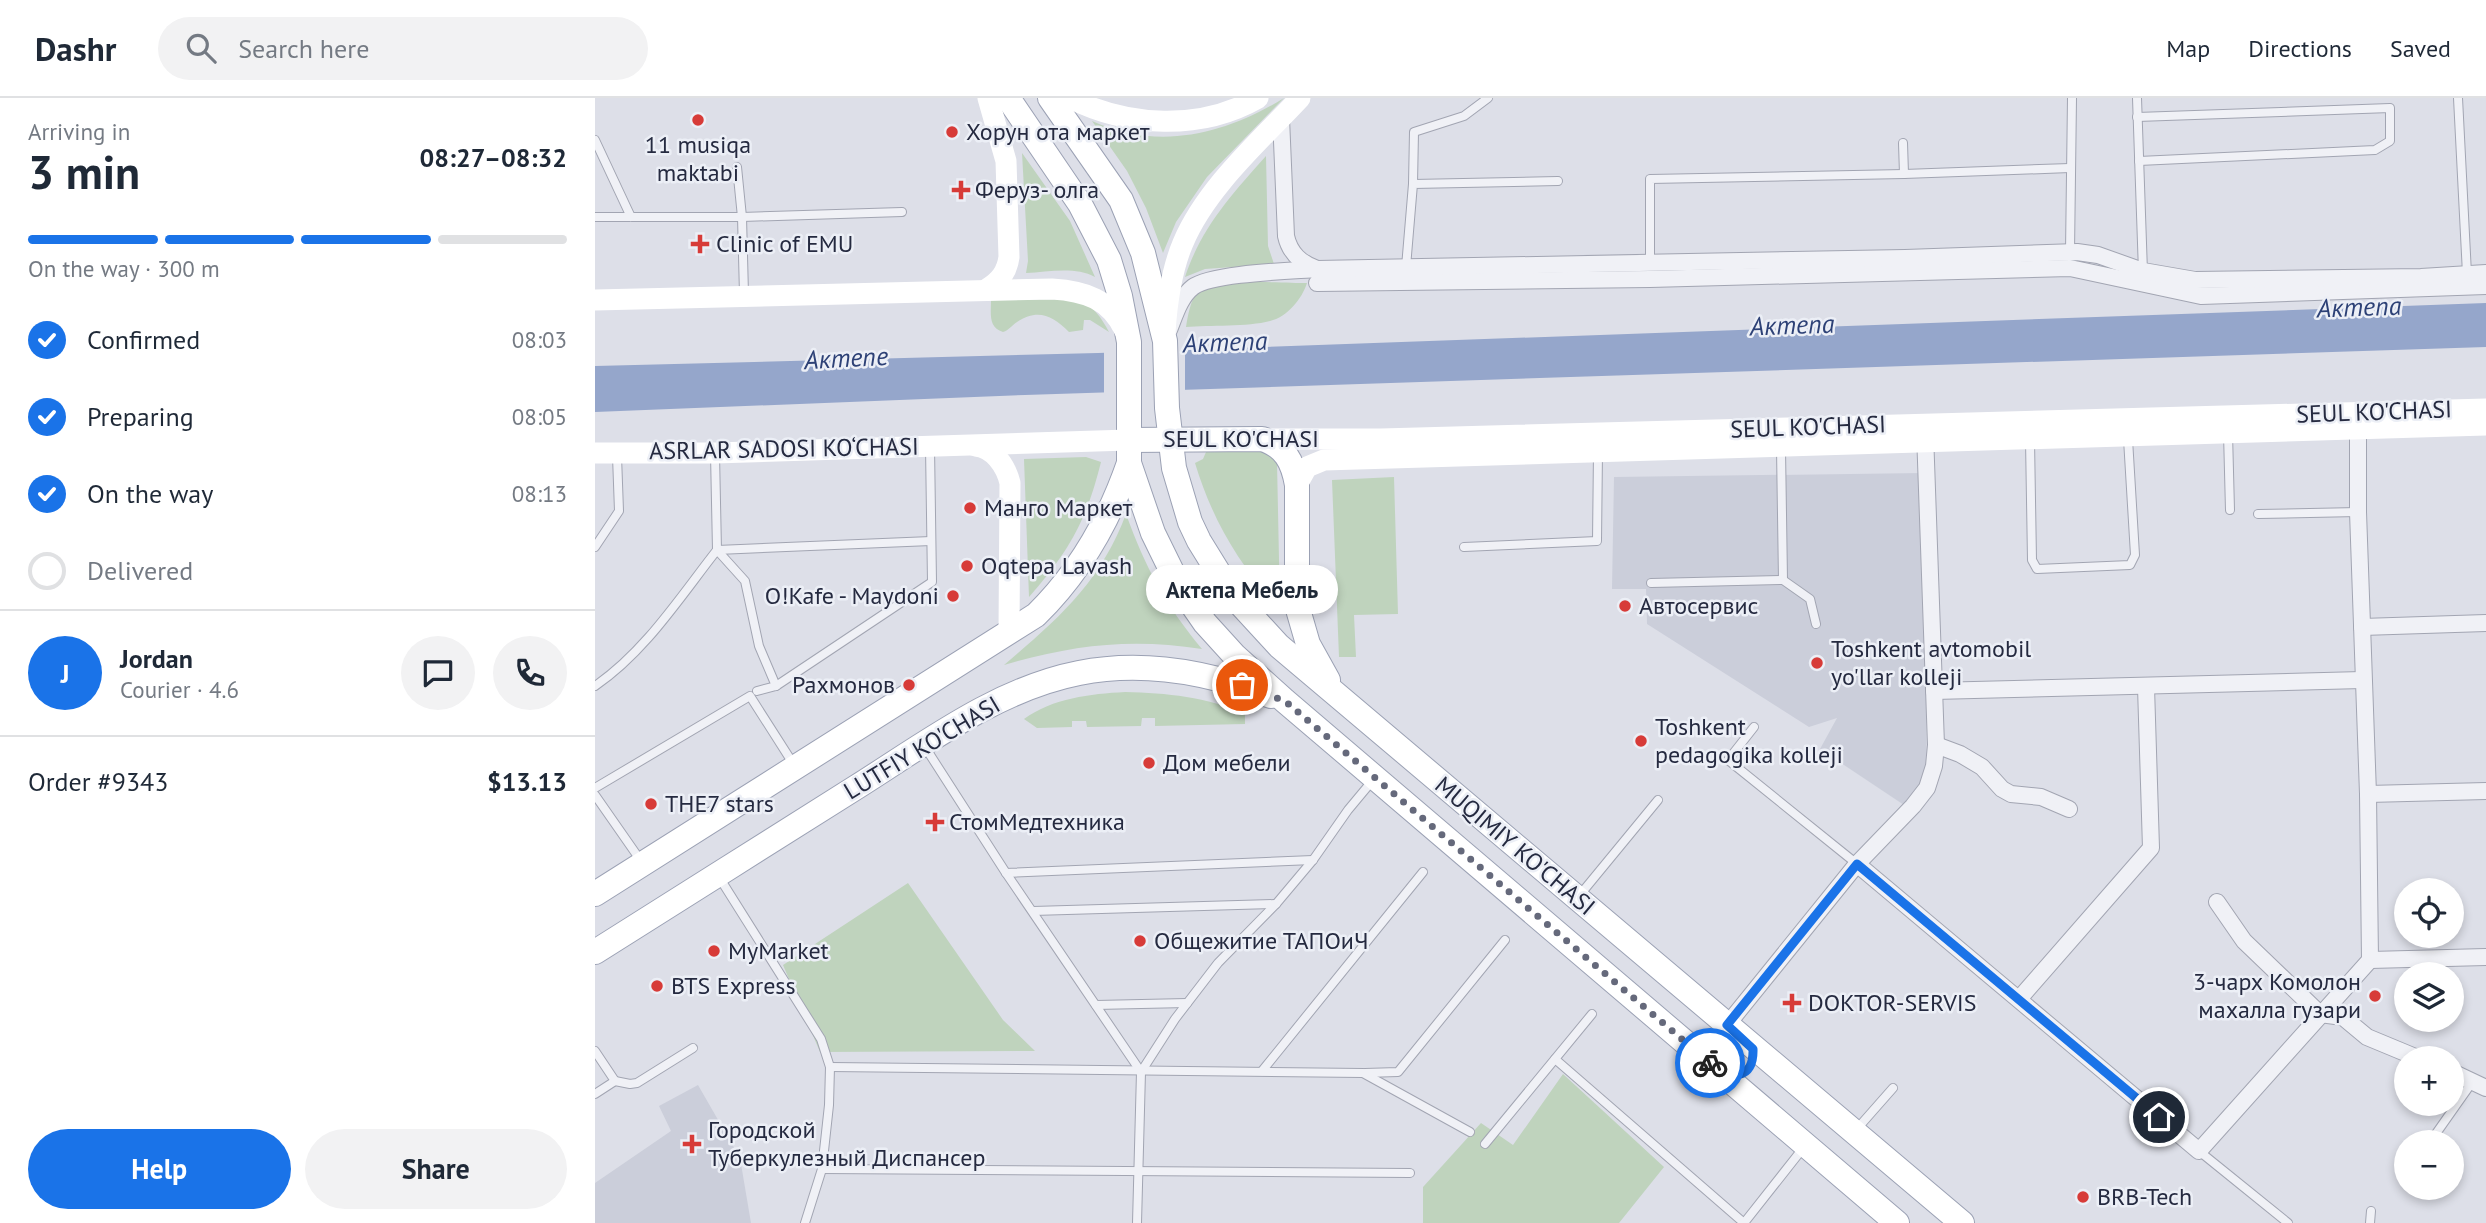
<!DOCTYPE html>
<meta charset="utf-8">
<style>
body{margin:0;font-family:"PT Sans",sans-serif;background:#f2f2f3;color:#1f2937;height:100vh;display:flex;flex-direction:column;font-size:26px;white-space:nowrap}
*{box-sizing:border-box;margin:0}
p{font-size:23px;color:#747a83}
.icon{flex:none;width:38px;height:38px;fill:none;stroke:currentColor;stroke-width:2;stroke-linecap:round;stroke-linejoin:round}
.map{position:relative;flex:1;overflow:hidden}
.side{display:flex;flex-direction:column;background:#fff;width:595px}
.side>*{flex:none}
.fabs{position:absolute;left:1799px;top:780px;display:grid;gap:14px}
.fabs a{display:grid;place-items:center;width:70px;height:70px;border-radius:50%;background:#fff;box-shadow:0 4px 10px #0003;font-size:35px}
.pin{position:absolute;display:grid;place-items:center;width:60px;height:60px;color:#fff;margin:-30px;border:4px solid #fff;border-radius:50%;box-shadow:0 2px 7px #0007}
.courier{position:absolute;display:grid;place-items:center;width:70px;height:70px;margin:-35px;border:5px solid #1a73e8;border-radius:50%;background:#fff;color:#222;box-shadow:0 2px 9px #0007}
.bubble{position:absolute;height:49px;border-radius:24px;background:#fff;box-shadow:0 4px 10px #0003;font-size:23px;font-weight:600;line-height:49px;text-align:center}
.head em{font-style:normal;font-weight:600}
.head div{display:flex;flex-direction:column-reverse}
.head{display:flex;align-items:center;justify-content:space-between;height:119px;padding:0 28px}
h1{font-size:46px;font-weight:600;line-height:52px}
.bar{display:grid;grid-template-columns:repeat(4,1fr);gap:10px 7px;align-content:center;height:84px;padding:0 28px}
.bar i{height:9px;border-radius:5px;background:#e0e1e3}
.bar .active{background:#1a73e8}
.bar p{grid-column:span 4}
.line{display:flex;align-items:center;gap:18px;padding:0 28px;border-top:2px solid #e0e1e3}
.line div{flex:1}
.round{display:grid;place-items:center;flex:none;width:74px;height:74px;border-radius:37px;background:#f2f2f3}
ol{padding:0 28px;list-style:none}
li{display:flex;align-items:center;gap:21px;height:77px}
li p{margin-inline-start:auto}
li .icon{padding:7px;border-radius:50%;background:#1a73e8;color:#fff;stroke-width:4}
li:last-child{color:#747a83}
li i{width:38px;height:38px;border:4px solid #e0e1e3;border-radius:50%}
.button{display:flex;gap:14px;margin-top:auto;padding:14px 28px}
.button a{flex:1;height:80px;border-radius:42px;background:#1a73e8;color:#fff;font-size:28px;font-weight:600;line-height:80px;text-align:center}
.button a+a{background:#f2f2f3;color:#1f2937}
header{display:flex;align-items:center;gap:42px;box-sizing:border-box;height:98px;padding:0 35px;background:#fff;border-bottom:2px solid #e0e1e3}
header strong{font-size:33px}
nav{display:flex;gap:38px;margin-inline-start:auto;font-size:24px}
.search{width:490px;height:63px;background:#f2f2f3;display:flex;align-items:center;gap:18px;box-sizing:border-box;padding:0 24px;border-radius:38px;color:#747a83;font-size:26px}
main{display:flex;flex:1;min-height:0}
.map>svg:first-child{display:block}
</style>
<header>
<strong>Dashr</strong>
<div class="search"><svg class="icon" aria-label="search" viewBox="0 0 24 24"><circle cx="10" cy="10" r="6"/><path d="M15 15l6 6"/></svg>Search here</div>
<nav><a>Map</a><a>Directions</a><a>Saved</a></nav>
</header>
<main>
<section class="side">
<div class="head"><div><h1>3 min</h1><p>Arriving in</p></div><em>08:27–08:32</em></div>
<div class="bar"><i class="active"></i><i class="active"></i><i class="active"></i><i></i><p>On the way · 300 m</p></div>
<ol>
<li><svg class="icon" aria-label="check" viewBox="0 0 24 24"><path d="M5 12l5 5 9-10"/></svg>Confirmed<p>08:03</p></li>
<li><svg class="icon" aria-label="check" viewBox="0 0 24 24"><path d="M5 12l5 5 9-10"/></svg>Preparing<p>08:05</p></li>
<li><svg class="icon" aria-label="check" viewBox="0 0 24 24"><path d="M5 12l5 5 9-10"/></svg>On the way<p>08:13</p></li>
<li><i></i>Delivered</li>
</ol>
<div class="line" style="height:126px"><b class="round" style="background:#1a73e8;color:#fff">J</b><div><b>Jordan</b><p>Courier · 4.6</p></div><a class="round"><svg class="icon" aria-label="chat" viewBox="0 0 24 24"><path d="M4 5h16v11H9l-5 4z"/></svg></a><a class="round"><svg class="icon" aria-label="phone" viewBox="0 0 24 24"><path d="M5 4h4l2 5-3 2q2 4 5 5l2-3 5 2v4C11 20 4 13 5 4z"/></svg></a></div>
<div class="line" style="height:91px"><div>Order #9343</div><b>$13.13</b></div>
<div class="button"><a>Help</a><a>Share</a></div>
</section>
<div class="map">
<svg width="1891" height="1125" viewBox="0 0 1891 1125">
<rect width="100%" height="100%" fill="#dddfe8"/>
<g fill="#cbceda">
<path d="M 1328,375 L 1332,677 L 1309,707 L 1225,651 L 1242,620 L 1214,629 L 1052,526 L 1051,491 L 1017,491 L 1019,379 Z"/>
<path d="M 103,987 L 145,1060 L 156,1125 L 0,1125 L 0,1085 L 76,1033 L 64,1008 Z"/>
</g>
<g fill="#bfd3bd">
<path d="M 689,0 L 612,79 L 581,124 L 568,155 L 551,110 L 532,73 L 497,23 C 563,53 629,37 689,0 Z"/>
<path d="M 427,55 L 475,123 L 500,179 C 480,168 453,174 431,175 L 433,163 Z"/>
<path d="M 671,58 L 673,148 L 679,166 L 610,171 L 590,179 C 606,130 637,96 671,58 Z"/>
<path d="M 712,185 C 707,201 692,219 675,223 C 653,229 614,227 591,229 C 593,218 595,201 604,193 C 619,180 689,185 712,185 Z"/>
<path d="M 484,201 C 499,209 506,219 514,234 L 495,222 L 489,222 L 488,232 L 474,234 C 458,218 443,210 422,224 C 416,228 414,232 408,234 C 393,230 396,215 396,202 Z"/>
<path d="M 669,353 L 682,364 L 685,510 C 644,468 617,421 600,365 L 608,361 L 611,354 Z"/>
<path d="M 491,359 L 506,364 C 491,424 474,453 434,499 L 429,361 Z"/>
<path d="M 799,379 L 803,516 L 759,517 L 761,559 L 744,559 L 737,382 Z"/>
<path d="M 531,416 C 551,471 570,506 607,551 C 535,540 478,547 409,567 C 463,521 505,485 531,416 Z"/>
<path d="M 530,594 C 572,595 612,599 650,616 L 650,626 L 560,628 L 560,620 L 547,620 L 546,628 L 492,629 L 491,623 L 477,623 L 477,629 L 442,630 L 429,621 C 458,600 495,596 530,594 Z"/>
<path d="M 313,785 L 408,922 L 440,953 L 225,954 L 188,867 Z"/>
<path d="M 968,976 L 1069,1069 L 1024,1125 L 828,1125 L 828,1089 L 886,1025 L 918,1047 Z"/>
</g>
<path fill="#95a6cb" d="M 1891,205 L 1891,249 L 430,297 L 0,314 L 0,268 L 503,255 Z"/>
<path fill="#dddfe8" d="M 590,249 L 590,295 L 509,298 L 509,252 Z"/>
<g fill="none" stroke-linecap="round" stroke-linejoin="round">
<g stroke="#a2a5b2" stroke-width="10">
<g id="lane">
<path d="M 1542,0 L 1548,174"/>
<path d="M 1863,0 L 1872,176"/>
<path d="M 1542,19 L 1795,10 L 1795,43 L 1780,52 L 1544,63"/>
<path d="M 0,42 L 36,119"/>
<path d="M 1308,45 L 1309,76"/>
<path d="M 142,69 L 147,119 L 149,196"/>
<path d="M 818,86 L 819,34 L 869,18 L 893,0"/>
<path d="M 0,119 L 147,119 L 307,114"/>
<path d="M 1475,154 L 1477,0"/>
<path d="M 1055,165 L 1055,81 L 1309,76 L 1475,70"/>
<path d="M 811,169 L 818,86 L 963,83"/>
<path d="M 1633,335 L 1635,412"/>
<path d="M 1435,342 L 1437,462 L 1442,471 L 1535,467 L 1540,457 L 1533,341"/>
<path d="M 1186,351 L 1188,482 L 1215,501 L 1221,526"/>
<path d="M 1663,416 L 1763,414"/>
<path d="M 0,449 L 24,413 L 22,358"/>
<path d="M 869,449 L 1002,443 L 1003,354"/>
<path d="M 122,452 L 336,443"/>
<path d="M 122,452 L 150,483 L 164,548 L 181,588 L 162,593"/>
<path d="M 1056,485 L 1188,482"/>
<path d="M 0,588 C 50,554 85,499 122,452 L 120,356"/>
<path d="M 181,588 L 337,484 L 335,349"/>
<path d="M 1159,629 L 1133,662 L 1262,766"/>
<path d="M 330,649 L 411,775 L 546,974"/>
<path d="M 0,690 L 155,598 L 199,667"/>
<path d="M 0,697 L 46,763"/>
<path d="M 411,775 L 718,762"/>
<path d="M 124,779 L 226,941 L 235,969 L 234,1007 L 227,1071 L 210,1125"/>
<path d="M 984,798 L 1063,702"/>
<path d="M 438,813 L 681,806"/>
<path d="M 501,907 L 592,905"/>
<path d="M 0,953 L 20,983 L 0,996"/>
<path d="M 960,961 L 1149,1125 L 1209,1049"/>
<path d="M 235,969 L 768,975 L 875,1034"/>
<path d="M 667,973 L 828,774"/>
<path d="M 770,975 L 803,974 L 910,842"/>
<path d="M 20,983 L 35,986 L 42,985 L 98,950"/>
<path d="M 1261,1032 L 1298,990"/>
<path d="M 1828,1045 L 1840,1037 L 1878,983"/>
<path d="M 890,1046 L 997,916"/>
<path d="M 1604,1053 L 1693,1125"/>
<path d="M 227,1071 L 815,1075"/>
<path d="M 542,1125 L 546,974 L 580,921 L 623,865 L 681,806 L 718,762 L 753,712 L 778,682"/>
<path d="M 1775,1125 L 1776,1113"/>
</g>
</g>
<g stroke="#a2a5b2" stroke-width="18">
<g id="street">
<path d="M 686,20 L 691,138 C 695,156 706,165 722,171"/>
<path d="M 722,185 L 1055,181 L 1475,170 L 1606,198 L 1891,188"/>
<path d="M 574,232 C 580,217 585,199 598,189 C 617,175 696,173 722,171 L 1310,160 L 1482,154 L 1503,157 L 1548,173 L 1600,182 L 1826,179 L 1891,175"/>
<path d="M 1767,529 L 1891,525"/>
<path d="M 1339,593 L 1767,582"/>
<path d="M 1341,647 L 1365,656 L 1387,669 L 1407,691 L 1416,696 L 1446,699 L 1474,711"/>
<path d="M 1773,696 L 1891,693"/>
<path d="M 1262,766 L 1604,1053 L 1775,862 L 1773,696 L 1763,414 L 1763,331"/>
<path d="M 1622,804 L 1649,843 L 1725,916 L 1748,919 L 1772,939 L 1825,961"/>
<path d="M 1775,862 L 1891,859"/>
<path d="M 1424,901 L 1556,750 L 1551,589"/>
<path d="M 1132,927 L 1262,766 L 1318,708 L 1332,690 L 1339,668 L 1341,647 L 1330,335"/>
<path d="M 1857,974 L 1891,990"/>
</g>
</g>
<g stroke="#9ba1b4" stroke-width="26">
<g id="primary">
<path d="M 413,0 L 485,106 L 514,162 L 525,198 L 534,244 L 534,365 L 558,435 L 583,486 L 610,525 L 640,558 L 690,603 L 1302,1125"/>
<path d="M 455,0 L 526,102 L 548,155 L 570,243 L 572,310 L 579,370 L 595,424 L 604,443 L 638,498 L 684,548 L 1367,1125"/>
<path d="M 534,342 L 667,341 C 690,348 698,364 702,387 L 702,508 L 713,546 L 733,582"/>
<path d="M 0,796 L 441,517 C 485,474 514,423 534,365"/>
<path d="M 0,854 C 87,799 173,745 260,690 C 330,646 402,591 484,575 C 548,562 616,575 676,598"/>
</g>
</g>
<use href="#lane" stroke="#f0f1f6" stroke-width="8"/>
<use href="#street" stroke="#f0f1f6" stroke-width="16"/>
<g stroke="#fff" stroke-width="21">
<path d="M 475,0 C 533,29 605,33 663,0"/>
<path d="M 392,191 C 405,183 412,174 414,159 L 411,63 L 393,0"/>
<path d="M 0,202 L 457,191 C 490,193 515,201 530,233"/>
<path d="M 570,234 C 572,204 576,173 588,145 C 611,90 665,43 705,0"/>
<path d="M 667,341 L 786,341 L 1891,311"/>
<path d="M 380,348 C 398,349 411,368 415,385 L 414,534"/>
<path d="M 0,355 L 120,355 L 534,342"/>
<path d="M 702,387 L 712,369 L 729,362 L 1891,327"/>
</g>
<use href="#primary" stroke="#fff" stroke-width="24"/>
</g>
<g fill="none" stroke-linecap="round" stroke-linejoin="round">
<path stroke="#65697b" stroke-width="7" stroke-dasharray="0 12.6" d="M 647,587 L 690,603 L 1115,965"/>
<path stroke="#1a73e8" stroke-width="9" d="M 1115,965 C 1135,982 1159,983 1158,951 L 1132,927 L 1262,766 L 1564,1019"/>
</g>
<g fill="#d73b38" stroke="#eceff6" stroke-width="2.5">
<circle cx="103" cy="22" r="7"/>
<circle cx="357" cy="34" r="7"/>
<path d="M362.5 81.5h7v7h7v7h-7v7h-7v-7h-7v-7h7z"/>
<path d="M101.5 135.5h7v7h7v7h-7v7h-7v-7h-7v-7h7z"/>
<circle cx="375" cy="410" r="7"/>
<circle cx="372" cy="468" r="7"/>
<circle cx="358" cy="498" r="7"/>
<circle cx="1030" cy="508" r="7"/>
<circle cx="1222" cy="565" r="7"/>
<circle cx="314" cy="587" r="7"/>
<circle cx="1046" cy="643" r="7"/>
<circle cx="554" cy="665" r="7"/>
<circle cx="56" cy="706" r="7"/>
<path d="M336.5 713.5h7v7h7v7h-7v7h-7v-7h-7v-7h7z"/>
<circle cx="545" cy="843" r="7"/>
<circle cx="119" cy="853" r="7"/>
<circle cx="62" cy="888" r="7"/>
<circle cx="1780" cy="898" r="7"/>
<path d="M1193.5 894.5h7v7h7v7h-7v7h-7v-7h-7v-7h7z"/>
<path d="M93.5 1035.5h7v7h7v7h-7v7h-7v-7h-7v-7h7z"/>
<circle cx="1488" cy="1099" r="7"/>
</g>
<g text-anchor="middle" stroke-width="5" stroke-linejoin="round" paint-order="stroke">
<g font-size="24" fill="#252a40" stroke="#eceff6" text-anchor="start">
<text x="371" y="42">Хорун ота маркет</text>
<text x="103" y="55" text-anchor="middle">11 musiqa<tspan x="103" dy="28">maktabi</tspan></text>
<text x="380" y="100">Феруз- олга</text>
<text x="121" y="154">Clinic of EMU</text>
<text x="389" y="418">Манго Маркет</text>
<text x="386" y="476">Oqtepa Lavash</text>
<text x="344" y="506" text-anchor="end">O!Kafe - Maydoni</text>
<text x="1044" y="516">Автосервис</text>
<text x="1236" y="559">Toshkent avtomobil<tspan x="1236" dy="28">yo'llar kolleji</tspan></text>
<text x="300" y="595" text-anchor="end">Рахмонов</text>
<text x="1060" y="637">Toshkent<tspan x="1060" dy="28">pedagogika kolleji</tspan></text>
<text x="568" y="673">Дом мебели</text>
<text x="70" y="714">THE7 stars</text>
<text x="354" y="732">СтомМедтехника</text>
<text x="559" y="851">Общежитие ТАПОиЧ</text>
<text x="133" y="861">MyMarket</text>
<text x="1766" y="892" text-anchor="end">3-чарх Комолон<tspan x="1766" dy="28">махалла гузари</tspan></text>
<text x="76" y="896">BTS Express</text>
<text x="1213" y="913">DOKTOR-SERVIS</text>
<text x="113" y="1040">Городской<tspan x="113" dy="28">Туберкулезный Диспансер</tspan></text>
<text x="1502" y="1107">BRB-Tech</text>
</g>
<g font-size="24" fill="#252a40" stroke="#eceff6">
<text transform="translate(1779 314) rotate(-2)" y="8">SEUL KO'CHASI</text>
<text transform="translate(1213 329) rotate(-2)" y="8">SEUL KO'CHASI</text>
<text x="646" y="349">SEUL KO'CHASI</text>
<text transform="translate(189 351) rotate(-1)" y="8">ASRLAR SADOSI KO‘CHASI</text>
<text transform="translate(327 650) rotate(-31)" y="8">LUTFIY KO'CHASI</text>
<text transform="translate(920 748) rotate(40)" y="8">MUQIMIY KO'CHASI</text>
</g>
<g font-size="26" font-style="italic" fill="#2d4176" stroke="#eceff6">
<text transform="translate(1764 209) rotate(-2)" y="9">Актепа</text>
<text transform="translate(1197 227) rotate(-2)" y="9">Актепа</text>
<text transform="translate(630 244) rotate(-2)" y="9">Актепа</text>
<text transform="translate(251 260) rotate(-3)" y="9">Актепе</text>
</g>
</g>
</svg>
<div class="fabs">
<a><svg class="icon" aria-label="locate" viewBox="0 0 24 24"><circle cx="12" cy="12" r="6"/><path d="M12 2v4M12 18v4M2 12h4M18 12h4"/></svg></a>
<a><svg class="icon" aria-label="layers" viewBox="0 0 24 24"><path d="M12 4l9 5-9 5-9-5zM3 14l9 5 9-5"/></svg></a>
<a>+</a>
<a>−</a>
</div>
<div class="pin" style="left:647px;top:587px;background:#ea580c"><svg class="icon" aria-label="bag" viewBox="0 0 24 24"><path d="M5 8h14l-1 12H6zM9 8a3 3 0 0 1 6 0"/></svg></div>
<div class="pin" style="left:1564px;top:1019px;background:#1f2937"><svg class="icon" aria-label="home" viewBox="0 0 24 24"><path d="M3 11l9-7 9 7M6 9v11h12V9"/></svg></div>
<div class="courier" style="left:1115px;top:965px"><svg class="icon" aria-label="bike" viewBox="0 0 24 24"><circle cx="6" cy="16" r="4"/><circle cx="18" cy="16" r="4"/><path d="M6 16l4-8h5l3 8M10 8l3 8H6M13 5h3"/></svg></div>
<div class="bubble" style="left:551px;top:467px;width:192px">Актепа Мебель</div>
</div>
</main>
